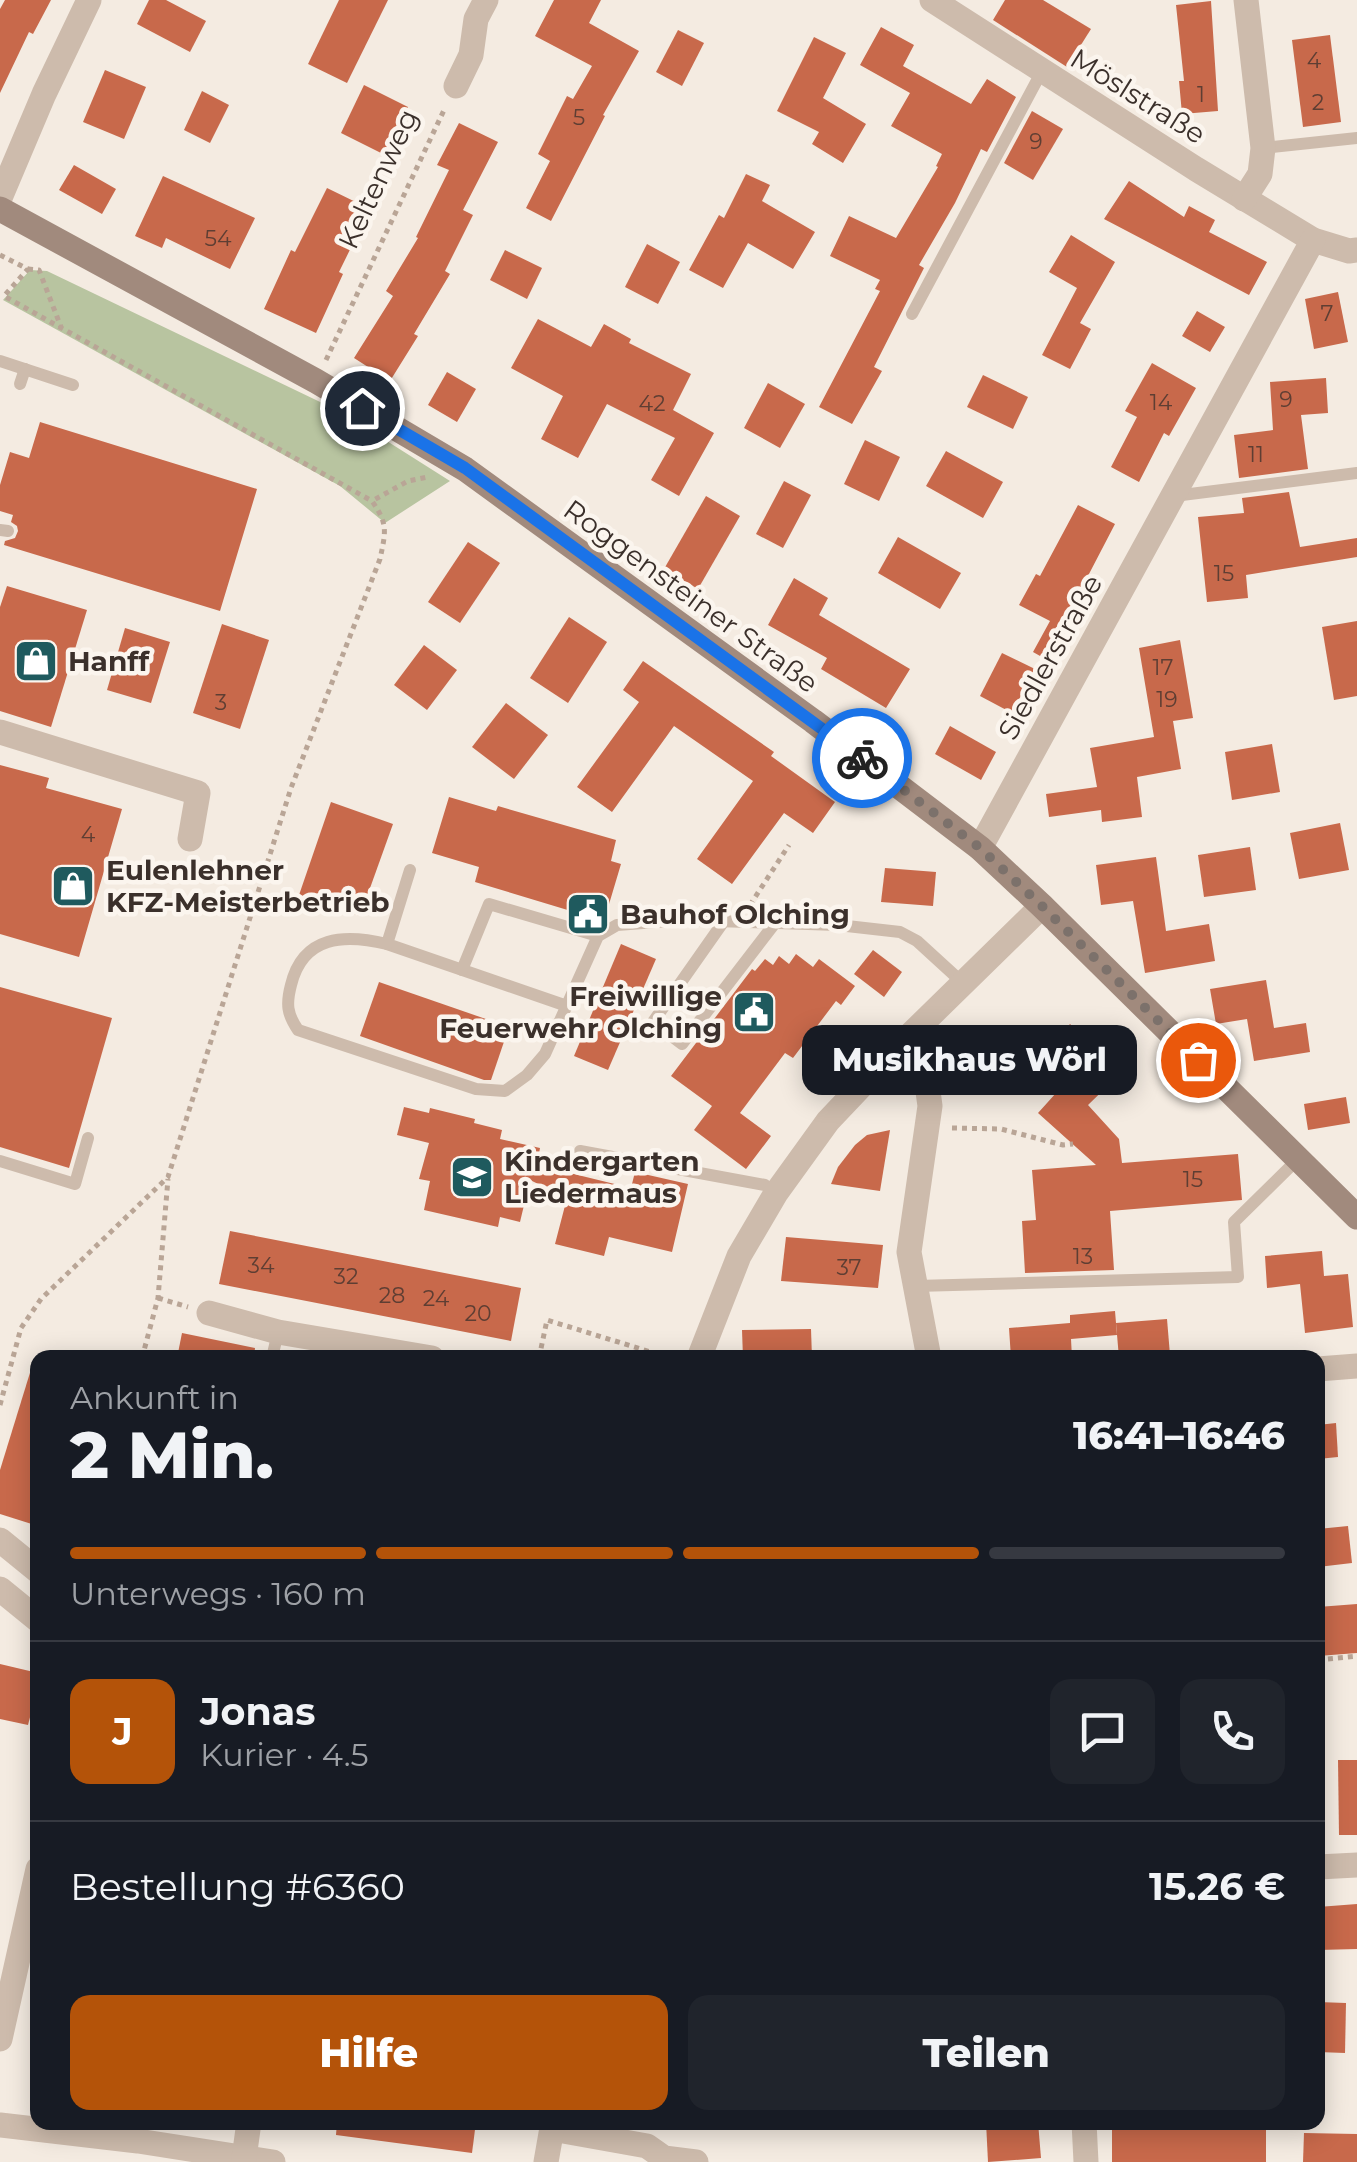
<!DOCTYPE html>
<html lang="de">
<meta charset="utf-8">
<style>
body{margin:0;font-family:Montserrat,sans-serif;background:#20242c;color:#f1f3f6;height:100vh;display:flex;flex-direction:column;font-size:38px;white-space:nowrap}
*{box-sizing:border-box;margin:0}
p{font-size:32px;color:#9ea1a6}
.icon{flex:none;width:55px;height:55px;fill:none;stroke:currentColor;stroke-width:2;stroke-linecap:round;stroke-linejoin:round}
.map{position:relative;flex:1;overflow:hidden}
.drawer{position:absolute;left:30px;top:1350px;width:1295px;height:780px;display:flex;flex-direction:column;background:#171b24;border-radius:20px;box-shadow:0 5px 25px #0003}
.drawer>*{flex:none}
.pin{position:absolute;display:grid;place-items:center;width:85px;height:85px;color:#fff;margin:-42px;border:5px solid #fff;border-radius:50%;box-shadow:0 2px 10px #0007}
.courier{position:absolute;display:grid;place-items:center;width:100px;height:100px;margin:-50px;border:8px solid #1a73e8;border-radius:50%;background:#fff;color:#222;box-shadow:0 2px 12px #0007}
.bubble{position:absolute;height:70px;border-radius:20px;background:#171b24;box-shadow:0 5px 25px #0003;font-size:32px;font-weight:800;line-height:70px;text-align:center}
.headline em{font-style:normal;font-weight:800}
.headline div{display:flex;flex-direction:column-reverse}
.headline{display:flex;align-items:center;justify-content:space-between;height:170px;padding:0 40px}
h1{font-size:65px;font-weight:800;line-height:75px}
.bar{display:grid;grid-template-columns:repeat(4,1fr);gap:15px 10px;align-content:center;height:120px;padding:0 40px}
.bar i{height:12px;border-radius:8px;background:#363941}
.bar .selected{background:#b45309}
.bar p{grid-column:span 4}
.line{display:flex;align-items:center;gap:25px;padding:0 40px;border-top:2px solid #363941}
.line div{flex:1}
.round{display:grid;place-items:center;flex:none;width:105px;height:105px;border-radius:20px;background:#20242c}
.action{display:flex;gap:20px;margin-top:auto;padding:20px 40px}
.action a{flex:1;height:115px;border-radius:20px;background:#b45309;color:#fff;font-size:40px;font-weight:800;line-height:115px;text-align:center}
.action a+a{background:#20242c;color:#f1f3f6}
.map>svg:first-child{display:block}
</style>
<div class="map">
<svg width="1357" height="2162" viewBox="0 0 1357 2162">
<rect width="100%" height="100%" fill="#f4ebe1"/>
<path fill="#b8c4a0" d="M 30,270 L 47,271 L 341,412 L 450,481 L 385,523 L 340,486 L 3,300 Z"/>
<g fill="#c8694b">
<path d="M 5,0 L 51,0 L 33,34 L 29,32 L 0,93 L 0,9 Z"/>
<path d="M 149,0 L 166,0 L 206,21 L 190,52 L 137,24 Z"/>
<path d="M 339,0 L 388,0 L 347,83 L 308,64 Z"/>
<path d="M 554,0 L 601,0 L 589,23 L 639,51 L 603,115 L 605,116 L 551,221 L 526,208 L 550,161 L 538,154 L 567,96 L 573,99 L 592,66 L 535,36 Z"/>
<path d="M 1005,0 L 1043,0 L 1091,29 L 1067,67 L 993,20 Z"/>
<path d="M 1211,1 L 1218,111 L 1182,114 L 1179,81 L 1184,81 L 1176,5 Z"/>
<path d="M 881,27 L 914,45 L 903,66 L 971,104 L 987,79 L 1016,97 L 987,152 L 981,149 L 955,203 L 919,265 L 924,268 L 874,367 L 882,371 L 852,424 L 819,407 L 880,291 L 875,289 L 880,280 L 830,256 L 849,216 L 896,238 L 938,167 L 936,166 L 942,154 L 891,126 L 910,93 L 860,65 Z"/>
<path d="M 678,30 L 704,43 L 682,86 L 656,72 Z"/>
<path d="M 1330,35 L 1341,122 L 1303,127 L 1292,40 Z"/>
<path d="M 814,37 L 846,53 L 823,98 L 866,124 L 843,163 L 812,144 L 819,132 L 777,111 Z"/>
<path d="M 105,70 L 146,87 L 124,139 L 83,122 Z"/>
<path d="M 364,85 L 408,107 L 385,155 L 341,133 Z"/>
<path d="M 202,91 L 229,105 L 210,143 L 184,130 Z"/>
<path d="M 1032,111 L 1063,129 L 1033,180 L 1004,163 Z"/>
<path d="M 459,123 L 498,142 L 463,210 L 473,215 L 445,271 L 450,274 L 414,334 L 418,336 L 390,381 L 354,358 L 393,296 L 386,291 L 418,238 L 416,237 L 449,170 L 437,165 Z"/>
<path d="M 74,165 L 116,189 L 102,214 L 59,190 Z"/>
<path d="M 746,174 L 770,185 L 762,201 L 815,232 L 793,269 L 748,243 L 723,288 L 689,270 L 719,215 L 724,218 Z"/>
<path d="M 163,176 L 255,218 L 230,269 L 166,238 L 162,248 L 135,236 Z"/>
<path d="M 1129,181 L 1184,217 L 1189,206 L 1215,220 L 1209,232 L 1267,262 L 1249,295 L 1104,219 Z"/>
<path d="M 327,188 L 370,209 L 339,272 L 343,274 L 316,333 L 264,309 L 291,250 L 295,252 Z"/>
<path d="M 1071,235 L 1115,262 L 1080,323 L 1091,329 L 1070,369 L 1042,355 L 1077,288 L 1049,272 Z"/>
<path d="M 647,244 L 680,262 L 658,304 L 625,287 Z"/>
<path d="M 505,250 L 542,268 L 527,299 L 490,280 Z"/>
<path d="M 1338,292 L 1348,342 L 1314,349 L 1305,299 Z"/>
<path d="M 1197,311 L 1225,327 L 1210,352 L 1182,336 Z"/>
<path d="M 538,319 L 591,347 L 604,324 L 631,339 L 629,343 L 691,374 L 673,410 L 714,433 L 679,496 L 651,480 L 675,438 L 607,404 L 578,458 L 541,439 L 563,396 L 511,368 Z"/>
<path d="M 1152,363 L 1196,388 L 1169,436 L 1164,433 L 1139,482 L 1111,467 L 1137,417 L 1125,411 Z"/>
<path d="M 447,372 L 476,389 L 457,422 L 428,405 Z"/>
<path d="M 983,375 L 1028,397 L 1013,429 L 967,407 Z"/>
<path d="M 1326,378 L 1328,413 L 1301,415 L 1308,469 L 1239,478 L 1234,435 L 1273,430 L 1270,382 Z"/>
<path d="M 768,383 L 805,404 L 780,448 L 744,428 Z"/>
<path d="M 40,422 L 257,489 L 220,611 L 4,545 L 5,541 L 15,538 L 18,531 L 17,526 L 11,522 L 13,515 L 0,511 L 0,485 L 10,452 L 29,458 Z"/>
<path d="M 865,440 L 900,457 L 879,501 L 844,484 Z"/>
<path d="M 946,451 L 1003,482 L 983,518 L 926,486 Z"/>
<path d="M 784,481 L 811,495 L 783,548 L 756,534 Z"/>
<path d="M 1289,492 L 1300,547 L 1357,538 L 1357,557 L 1246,575 L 1248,598 L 1207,602 L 1198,517 L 1244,513 L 1242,498 Z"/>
<path d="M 706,496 L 740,516 L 698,589 L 664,569 Z"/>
<path d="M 1078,505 L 1115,524 L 1077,597 L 1083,600 L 1049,661 L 1033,652 L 1050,621 L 1019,605 L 1036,574 L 1040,576 Z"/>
<path d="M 898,537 L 961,573 L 940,609 L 878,573 Z"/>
<path d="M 468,542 L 500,563 L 460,623 L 428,602 Z"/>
<path d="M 794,578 L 828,598 L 819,615 L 910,669 L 886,708 L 821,669 L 827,658 L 768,625 Z"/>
<path d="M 7,586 L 87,610 L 51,727 L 0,711 L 0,607 Z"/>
<path d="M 569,617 L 607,642 L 568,703 L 530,678 Z"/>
<path d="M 1357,621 L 1357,696 L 1334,700 L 1322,627 Z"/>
<path d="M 222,624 L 269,640 L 240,729 L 193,713 Z"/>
<path d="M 125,628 L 170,642 L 151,703 L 107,690 Z"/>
<path d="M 1180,640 L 1193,718 L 1173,721 L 1181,769 L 1137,777 L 1142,817 L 1102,822 L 1101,810 L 1049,817 L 1046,794 L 1097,787 L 1090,748 L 1154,737 L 1139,648 Z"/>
<path d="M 424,645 L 457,670 L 427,710 L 394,685 Z"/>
<path d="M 1002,653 L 1035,669 L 1012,713 L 980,696 Z"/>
<path d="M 643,661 L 774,752 L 771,756 L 835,802 L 813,833 L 784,813 L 732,884 L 697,859 L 753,781 L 674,726 L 612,812 L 577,787 L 639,702 L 623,690 Z"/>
<path d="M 506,703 L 548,735 L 514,779 L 472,747 Z"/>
<path d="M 950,726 L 996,752 L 981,780 L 935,754 Z"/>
<path d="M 1272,744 L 1280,792 L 1232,800 L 1225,752 Z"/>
<path d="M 0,765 L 49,778 L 46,788 L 122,809 L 79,957 L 0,934 Z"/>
<path d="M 449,797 L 496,811 L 498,806 L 616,840 L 611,861 L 621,864 L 604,921 L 475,882 L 479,867 L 432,853 Z"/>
<path d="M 331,802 L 393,824 L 360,916 L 299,895 Z"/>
<path d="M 1340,823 L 1349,870 L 1299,879 L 1290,833 Z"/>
<path d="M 1250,847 L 1256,890 L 1204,897 L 1198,855 Z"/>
<path d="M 1156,857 L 1166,931 L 1209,924 L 1215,961 L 1145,973 L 1133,901 L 1101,905 L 1096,865 Z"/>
<path d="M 885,868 L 936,872 L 933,906 L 881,902 Z"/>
<path d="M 621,944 L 656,959 L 608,1070 L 574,1056 Z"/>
<path d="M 873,950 L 902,972 L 884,997 L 854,974 Z"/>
<path d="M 796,954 L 813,967 L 819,959 L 855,986 L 841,1005 L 836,1001 L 793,1058 L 785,1053 L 740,1113 L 771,1136 L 746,1169 L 694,1130 L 712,1106 L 671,1076 L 752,969 L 755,971 L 765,959 L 773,965 L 779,956 L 789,964 Z"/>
<path d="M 1266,980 L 1274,1028 L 1306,1023 L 1310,1052 L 1254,1061 L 1247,1019 L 1216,1024 L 1210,989 Z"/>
<path d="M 379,982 L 509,1027 L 491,1080 L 484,1080 L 360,1036 Z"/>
<path d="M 0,987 L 112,1018 L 69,1168 L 0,1147 Z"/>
<path d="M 1070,1024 L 1122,1072 L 1088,1105 L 1119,1139 L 1122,1163 L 1238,1154 L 1242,1200 L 1110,1211 L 1114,1270 L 1025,1273 L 1022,1221 L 1036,1220 L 1032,1170 L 1096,1165 L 1038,1113 L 1075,1072 L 1049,1048 Z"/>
<path d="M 1346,1097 L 1350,1123 L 1308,1130 L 1304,1104 Z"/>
<path d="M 404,1107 L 429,1113 L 430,1108 L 475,1119 L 474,1123 L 502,1130 L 500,1139 L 540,1148 L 537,1165 L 631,1188 L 635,1172 L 688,1184 L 672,1252 L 609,1237 L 604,1256 L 555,1244 L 567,1198 L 530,1180 L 520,1222 L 500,1217 L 498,1227 L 424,1210 L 430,1181 L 419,1179 L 429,1143 L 397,1135 Z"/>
<path d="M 890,1130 L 880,1191 L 831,1184 L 838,1167 L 855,1145 L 867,1135 Z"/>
<path d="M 230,1231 L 521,1288 L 511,1341 L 219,1284 Z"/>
<path d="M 786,1237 L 883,1245 L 878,1288 L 781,1281 Z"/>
<path d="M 1322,1251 L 1324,1276 L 1348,1274 L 1353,1327 L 1305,1333 L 1300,1284 L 1267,1288 L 1265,1256 Z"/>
<path d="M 1115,1311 L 1117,1335 L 1071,1339 L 1072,1358 L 1011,1358 L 1009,1328 L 1070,1323 L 1070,1315 Z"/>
<path d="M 1167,1319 L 1170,1355 L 1119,1358 L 1116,1323 Z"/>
<path d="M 811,1329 L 812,1358 L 743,1358 L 742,1330 Z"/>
<path d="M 182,1333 L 255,1348 L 254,1358 L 177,1358 Z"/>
<path d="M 33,1363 L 38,1364 L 38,1526 L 0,1514 L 0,1470 Z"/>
<path d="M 1336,1423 L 1338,1457 L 1318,1459 L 1318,1425 Z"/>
<path d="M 1348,1526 L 1352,1563 L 1318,1567 L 1318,1529 Z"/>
<path d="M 1357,1604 L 1357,1653 L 1318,1656 L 1318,1607 Z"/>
<path d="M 0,1664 L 38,1673 L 38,1686 L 28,1725 L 0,1719 Z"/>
<path d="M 1338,1760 L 1357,1760 L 1357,1835 L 1339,1835 Z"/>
<path d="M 1357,1904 L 1357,1949 L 1318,1950 L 1318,1907 Z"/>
<path d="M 1318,2002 L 1346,2003 L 1345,2053 L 1318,2052 Z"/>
<path d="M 337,2122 L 476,2122 L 472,2153 L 336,2135 Z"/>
<path d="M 986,2122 L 1038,2122 L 1041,2158 L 988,2162 Z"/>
<path d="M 1112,2122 L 1140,2122 L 1140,2129 L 1266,2130 L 1266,2162 L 1112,2162 Z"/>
<path d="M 1304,2133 L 1357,2134 L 1357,2162 L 1303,2162 Z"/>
</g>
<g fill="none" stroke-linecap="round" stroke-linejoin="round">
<g stroke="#b9a596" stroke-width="5" stroke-dasharray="5 5" stroke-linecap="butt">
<path d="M 0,255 L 28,269 L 4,296 L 372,501"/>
<path d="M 28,269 L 39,270 L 61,327"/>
<path d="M 326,360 L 445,108"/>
<path d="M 750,905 L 789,845"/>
<path d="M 952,1128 L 1001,1129 L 1063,1145 L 1073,1144"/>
<path d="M 158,1298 L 188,1307"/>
<path d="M 142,1358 L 158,1298 L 168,1179"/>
<path d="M 539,1358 L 547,1320 L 670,1358"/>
<path d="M 0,1405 L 21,1328 L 41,1299 L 168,1177 L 291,788 L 380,559 C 386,531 388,524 372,501 L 408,481 L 428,477"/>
<path d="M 1318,1660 L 1357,1656"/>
</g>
<g stroke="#cdbbac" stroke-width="12">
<path d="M 1263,148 L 1357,138"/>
<path d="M 912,314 L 1042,71"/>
<path d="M 0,361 L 73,385"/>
<path d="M 20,384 L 25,369"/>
<path d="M 1174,496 L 1357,473"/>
<path d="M 0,530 L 8,531"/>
<path d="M 410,870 L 387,944 L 567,1006"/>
<path d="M 724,921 L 653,1022 L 682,1044 L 775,923"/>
<path d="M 387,944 C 345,934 303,935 291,985 C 286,1004 287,1014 298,1030 L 476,1089 L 505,1091 L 527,1075 L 545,1054 L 598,936 L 617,925 L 683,920 L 838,925 L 900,932 L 917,941 L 964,984"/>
<path d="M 462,970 L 489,904 L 598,936"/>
<path d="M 580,1151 L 765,1185 L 776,1193"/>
<path d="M 0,1161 L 75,1184 L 88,1138"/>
<path d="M 916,1286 L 1238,1277 L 1234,1222 L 1298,1159"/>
<path d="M 272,1358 L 278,1332"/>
</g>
<g stroke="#cdbbac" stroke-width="25">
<path d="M 932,0 L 1196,169 L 1313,240 L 1349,251 L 1357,250"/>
<path d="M 456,86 L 471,55 L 476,19 L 486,0"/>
<path d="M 0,198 L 44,94 L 89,0"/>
<path d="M 1244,199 L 1260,174 L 1263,148 L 1246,0"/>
<path d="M 0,732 L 198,793 L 190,839"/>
<path d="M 980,848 L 1313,240"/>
<path d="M 900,1045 L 927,1084 L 930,1106 L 909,1252 L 929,1358"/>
<path d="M 209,1313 L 278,1332 L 432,1358"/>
<path d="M 699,1358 L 739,1256 L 776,1193 L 828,1121 L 900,1045 L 1042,906"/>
<path d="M 1318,1369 L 1357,1366"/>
<path d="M 0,1540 L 38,1571"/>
<path d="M 0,1589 L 38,1620"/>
<path d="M 1318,1867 L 1357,1865"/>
<path d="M 0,2039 L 38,1869"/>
<path d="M 1084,2122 L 1086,2162"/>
<path d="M 0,2125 L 138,2141 L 273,2162"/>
<path d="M 552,2129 L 647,2146 L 664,2158 L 696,2162"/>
<path d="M 244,2158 L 249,2122"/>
<path d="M 546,2162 L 553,2122"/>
</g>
<path stroke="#a18a7d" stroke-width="25" d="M 0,209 L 316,381 L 465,469 L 813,721 L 980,848 L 1042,906 L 1357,1217"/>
</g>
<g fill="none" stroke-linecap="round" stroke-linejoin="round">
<path stroke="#7c716b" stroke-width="10" stroke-dasharray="0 18" d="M 862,758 L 980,848 L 1042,906 L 1198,1060"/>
<path stroke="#1a73e8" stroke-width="12" d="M 362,408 L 465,468 L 862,758"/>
</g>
<defs>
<g id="shop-square" transform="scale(2.25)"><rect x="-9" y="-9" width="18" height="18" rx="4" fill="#1f5a5e" stroke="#fbf5ee"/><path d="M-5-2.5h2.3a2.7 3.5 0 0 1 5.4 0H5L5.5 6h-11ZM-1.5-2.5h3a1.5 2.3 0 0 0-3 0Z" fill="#fff"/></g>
<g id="civic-square" transform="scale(2.25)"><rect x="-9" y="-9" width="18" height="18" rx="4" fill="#1f5a5e" stroke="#fbf5ee"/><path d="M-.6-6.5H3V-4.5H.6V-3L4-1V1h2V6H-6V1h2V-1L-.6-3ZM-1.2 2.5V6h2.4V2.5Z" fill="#fff"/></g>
<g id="school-square" transform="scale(2.25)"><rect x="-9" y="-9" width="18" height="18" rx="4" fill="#1f5a5e" stroke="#fbf5ee"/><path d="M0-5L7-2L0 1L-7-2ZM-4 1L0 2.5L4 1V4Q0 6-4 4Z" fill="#fff"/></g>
</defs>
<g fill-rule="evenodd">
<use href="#shop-square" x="36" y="661"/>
<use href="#shop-square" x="73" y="886"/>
<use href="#civic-square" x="588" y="914"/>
<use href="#civic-square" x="754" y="1012"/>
<use href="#school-square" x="472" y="1177"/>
</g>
<g text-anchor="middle" stroke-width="9" stroke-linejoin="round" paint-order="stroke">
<g font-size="22" fill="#5e3e33">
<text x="1314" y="68">4</text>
<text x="1201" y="102">1</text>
<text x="1318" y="110">2</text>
<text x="579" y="125">5</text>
<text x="1036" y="149">9</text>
<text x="218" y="246">54</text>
<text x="1327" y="321">7</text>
<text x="1286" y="407">9</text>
<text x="1161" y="410">14</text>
<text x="652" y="411">42</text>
<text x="1256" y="462">11</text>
<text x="1224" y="581">15</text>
<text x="1163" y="675">17</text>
<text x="1167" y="707">19</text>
<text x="221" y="710">3</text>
<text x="88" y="842">4</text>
<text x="1193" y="1187">15</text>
<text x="1083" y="1264">13</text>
<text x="261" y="1273">34</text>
<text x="849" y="1275">37</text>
<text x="346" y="1284">32</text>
<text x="392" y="1303">28</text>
<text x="436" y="1306">24</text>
<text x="478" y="1321">20</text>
</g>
<g font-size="28" fill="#3b302b" stroke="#fbf5ee">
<text transform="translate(1138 96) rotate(32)" y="10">Möslstraße</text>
<text transform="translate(378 179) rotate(-65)" y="10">Keltenweg</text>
<text transform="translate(691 596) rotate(36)" y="10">Roggensteiner Straße</text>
<text transform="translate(1050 657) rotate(-61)" y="10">Siedlerstraße</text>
</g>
<g font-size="28" font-weight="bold" fill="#3b302b" stroke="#fbf5ee" text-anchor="start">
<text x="68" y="671">Hanff</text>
<text x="106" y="880">Eulenlehner<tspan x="106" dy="32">KFZ-Meisterbetrieb</tspan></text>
<text x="620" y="924">Bauhof Olching</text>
<text x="722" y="1006" text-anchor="end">Freiwillige<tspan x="722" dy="32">Feuerwehr Olching</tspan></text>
<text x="504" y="1171">Kindergarten<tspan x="504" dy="32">Liedermaus</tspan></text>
</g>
</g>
</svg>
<div class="pin" style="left:1198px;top:1060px;background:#ea580c"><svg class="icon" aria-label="bag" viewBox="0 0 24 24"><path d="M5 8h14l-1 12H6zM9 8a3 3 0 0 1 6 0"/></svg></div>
<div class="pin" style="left:362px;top:408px;background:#1f2937"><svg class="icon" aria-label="home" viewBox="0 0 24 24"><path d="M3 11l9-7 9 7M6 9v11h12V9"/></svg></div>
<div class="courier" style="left:862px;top:758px"><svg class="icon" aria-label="bike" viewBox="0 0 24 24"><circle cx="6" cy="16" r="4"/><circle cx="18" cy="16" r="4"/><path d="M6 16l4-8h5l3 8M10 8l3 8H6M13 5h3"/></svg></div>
<div class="bubble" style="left:802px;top:1025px;width:335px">Musikhaus Wörl</div>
<section class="drawer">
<div class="headline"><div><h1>2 Min.</h1><p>Ankunft in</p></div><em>16:41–16:46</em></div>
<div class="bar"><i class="selected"></i><i class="selected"></i><i class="selected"></i><i></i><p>Unterwegs · 160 m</p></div>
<div class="line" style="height:180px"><b class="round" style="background:#b45309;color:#fff">J</b><div><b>Jonas</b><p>Kurier · 4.5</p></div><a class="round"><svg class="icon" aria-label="chat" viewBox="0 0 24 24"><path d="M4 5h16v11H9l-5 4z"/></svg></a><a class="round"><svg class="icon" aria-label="phone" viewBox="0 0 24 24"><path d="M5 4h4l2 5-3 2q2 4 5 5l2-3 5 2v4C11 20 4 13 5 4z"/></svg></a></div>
<div class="line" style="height:130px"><div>Bestellung #6360</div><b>15.26 €</b></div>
<div class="action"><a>Hilfe</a><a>Teilen</a></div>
</section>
</div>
